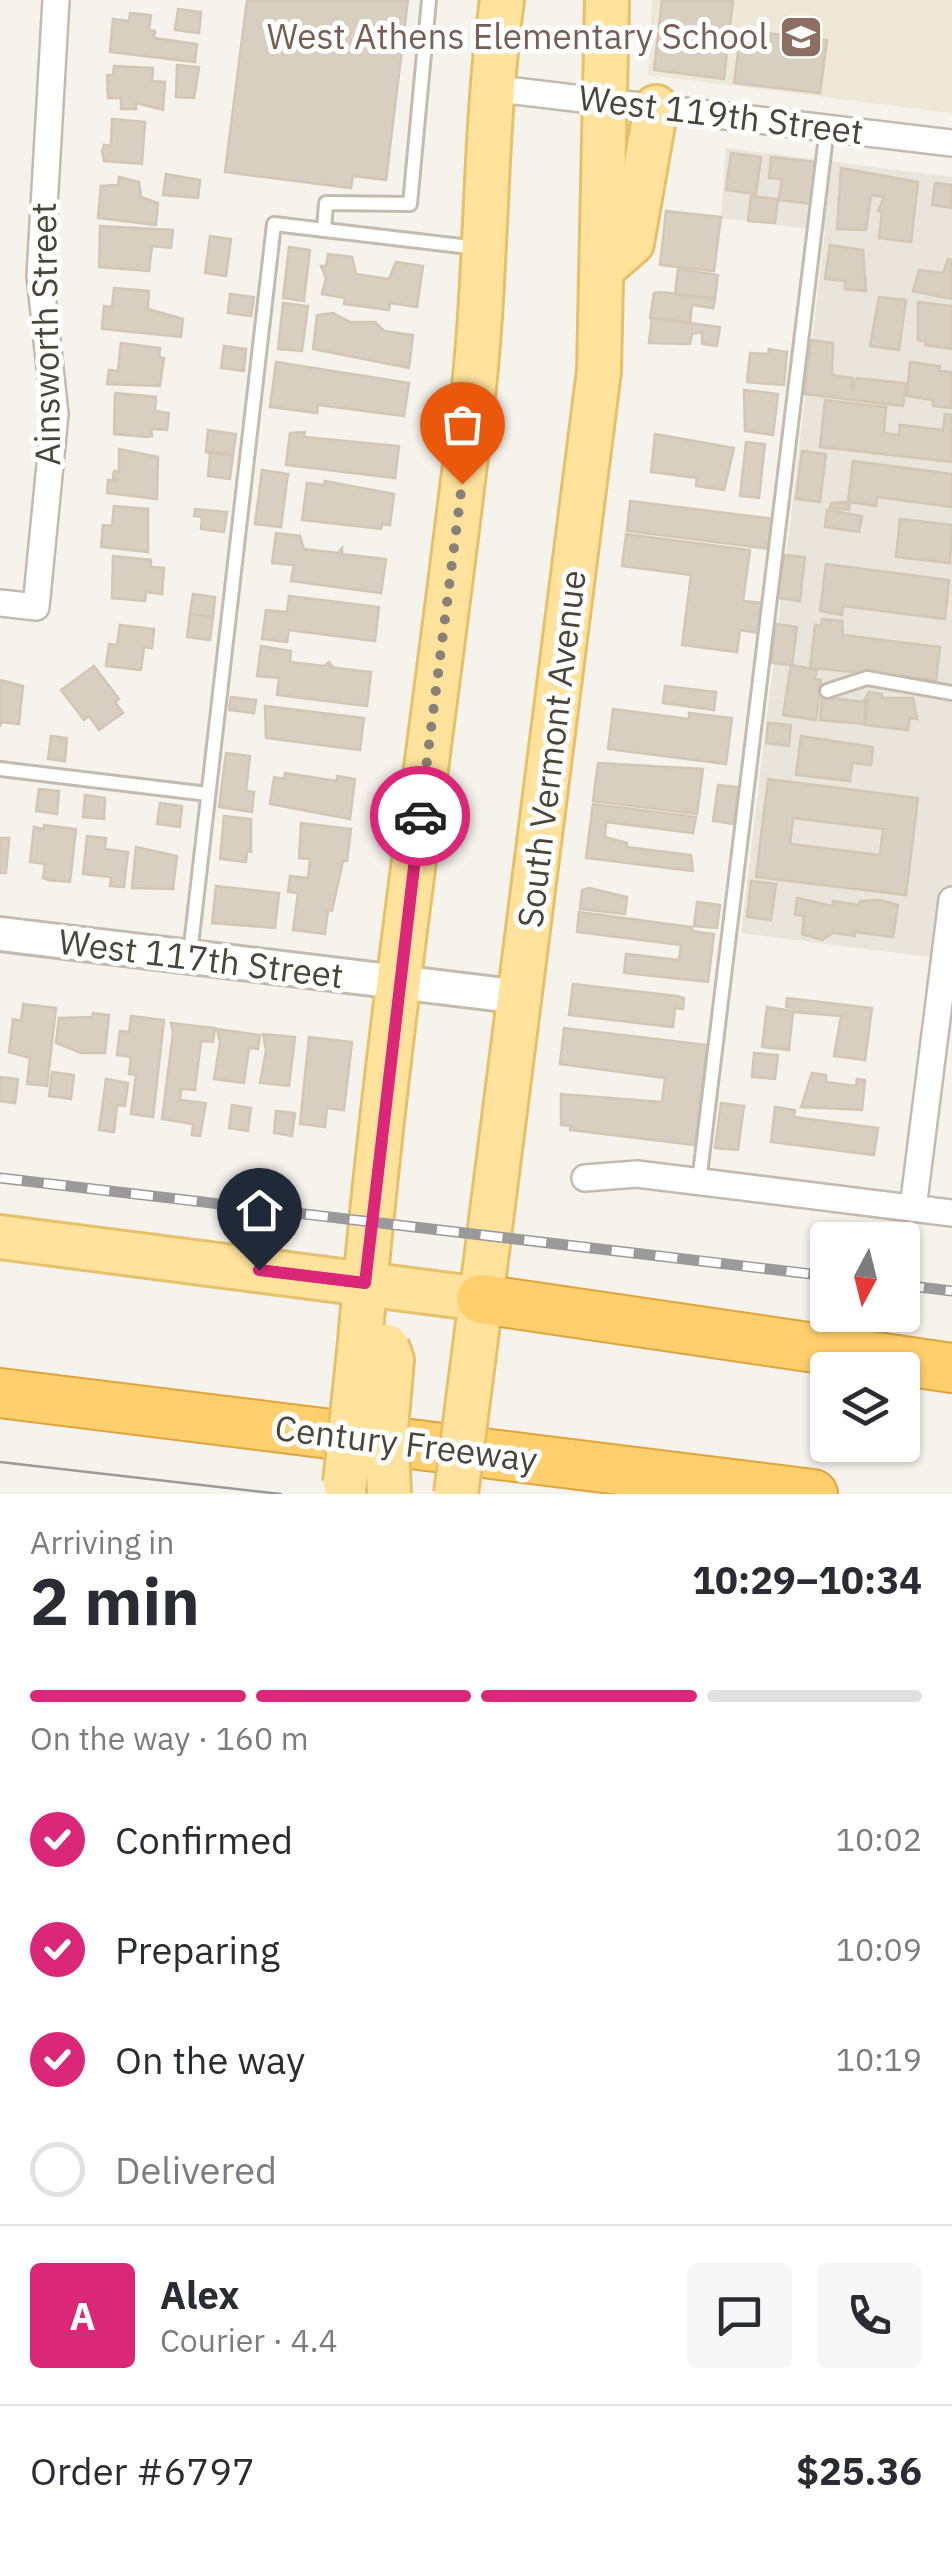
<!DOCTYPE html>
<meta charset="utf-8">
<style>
body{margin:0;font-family:"IBM Plex Sans",sans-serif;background:#f7f7f7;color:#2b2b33;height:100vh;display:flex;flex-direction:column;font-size:38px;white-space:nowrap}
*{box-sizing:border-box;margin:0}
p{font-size:32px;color:#7c7c81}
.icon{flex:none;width:55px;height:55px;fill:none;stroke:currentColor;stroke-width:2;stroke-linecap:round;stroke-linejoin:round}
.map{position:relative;height:1494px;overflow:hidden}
.details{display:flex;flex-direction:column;background:#fff;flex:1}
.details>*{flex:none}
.needle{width:65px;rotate:187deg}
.buttons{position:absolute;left:810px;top:1222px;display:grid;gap:20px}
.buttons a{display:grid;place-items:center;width:110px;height:110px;border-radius:10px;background:#fff;box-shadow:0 2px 8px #0004;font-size:50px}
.pin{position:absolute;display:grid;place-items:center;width:85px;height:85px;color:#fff;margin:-102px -42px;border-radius:50% 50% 50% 0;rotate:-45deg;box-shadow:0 0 10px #0007}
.pin .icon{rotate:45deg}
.courier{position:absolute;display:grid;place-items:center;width:100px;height:100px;margin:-50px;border:8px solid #db2777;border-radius:50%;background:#fff;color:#222;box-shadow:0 2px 12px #0007}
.headline em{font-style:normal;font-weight:800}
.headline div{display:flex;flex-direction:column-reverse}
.headline{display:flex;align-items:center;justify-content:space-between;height:170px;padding:0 30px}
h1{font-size:65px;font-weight:800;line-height:75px}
.bar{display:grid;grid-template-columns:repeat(4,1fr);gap:15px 10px;align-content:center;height:120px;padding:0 30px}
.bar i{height:12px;border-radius:8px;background:#e1e1e2}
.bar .current{background:#db2777}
.bar p{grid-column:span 4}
.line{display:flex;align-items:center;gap:25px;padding:0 30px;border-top:2px solid #e1e1e2}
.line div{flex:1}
.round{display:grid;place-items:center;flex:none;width:105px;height:105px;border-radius:10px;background:#f7f7f7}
ol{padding:0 30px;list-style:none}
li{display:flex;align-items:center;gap:30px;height:110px}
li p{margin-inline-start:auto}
li .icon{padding:10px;border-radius:50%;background:#db2777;color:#fff;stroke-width:4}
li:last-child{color:#7c7c81}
li i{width:55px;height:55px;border:5px solid #e1e1e2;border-radius:50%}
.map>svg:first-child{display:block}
</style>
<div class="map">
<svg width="952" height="1494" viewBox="0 0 952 1494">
<rect width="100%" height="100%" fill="#f6f3ec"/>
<path fill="#eae5da" d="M 726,148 L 952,177 L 952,960 L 741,933 L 825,231 L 721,218 Z"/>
<path fill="#efe8d6" d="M 652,0 L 952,0 L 952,113 L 648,75 Z"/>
<g fill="#d8cfc1" stroke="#d3c7b4" stroke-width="2.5" fill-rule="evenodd">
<path d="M 247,0 L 408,0 L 386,180 L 353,176 L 351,188 L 225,172 Z"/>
<path d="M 662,0 L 733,0 L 724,79 L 654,70 Z"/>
<path d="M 178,9 L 201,12 L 199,33 L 175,30 Z"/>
<path d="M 130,13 L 151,15 L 149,30 L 155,31 L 154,38 L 197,44 L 195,62 L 110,52 L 113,19 L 129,21 Z"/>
<path d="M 741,30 L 827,40 L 820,93 L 734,83 Z"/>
<path d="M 177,65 L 199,67 L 194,98 L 176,97 Z"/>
<path d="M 114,66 L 153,68 L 152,81 L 165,82 L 163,110 L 136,103 L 136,109 L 121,109 L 121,98 L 108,98 L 107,75 L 113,75 Z"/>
<path d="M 112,119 L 145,122 L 142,164 L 104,161 L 102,151 L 104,145 L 111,146 Z"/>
<path d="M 731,153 L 761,157 L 756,194 L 726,190 Z"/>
<path d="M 771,157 L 817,162 L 811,204 L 779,200 L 782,179 L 769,178 Z"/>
<path d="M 841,168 L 918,182 L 911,242 L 879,238 L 882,212 L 878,211 L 884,197 L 871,195 L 866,230 L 837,229 Z"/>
<path d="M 166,174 L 200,180 L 198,198 L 163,195 Z"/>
<path d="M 119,177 L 139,182 L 141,197 L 158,203 L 156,225 L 98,218 L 101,186 L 118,185 Z"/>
<path d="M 935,183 L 952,185 L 952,208 L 932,205 Z"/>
<path d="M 751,196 L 778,199 L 775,223 L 748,221 Z"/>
<path d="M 666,211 L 721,217 L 714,271 L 660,265 Z"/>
<path d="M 100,226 L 173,230 L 171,248 L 152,246 L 149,271 L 99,267 Z"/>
<path d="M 210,236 L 231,239 L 226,276 L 205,273 Z"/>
<path d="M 830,245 L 863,250 L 866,291 L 845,289 L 845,281 L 825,279 Z"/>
<path d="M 289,247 L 310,250 L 304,301 L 283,298 Z"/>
<path d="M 328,254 L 352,257 L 356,274 L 389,279 L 396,262 L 423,266 L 417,307 L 390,303 L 389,310 L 344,304 L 345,298 L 322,294 L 326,278 L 321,266 L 326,266 Z"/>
<path d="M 948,259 L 952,260 L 952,299 L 913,291 L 919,270 L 943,273 Z"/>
<path d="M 678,269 L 718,275 L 715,298 L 675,294 Z"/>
<path d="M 114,288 L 149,291 L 148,309 L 183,319 L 181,337 L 102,329 L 104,306 L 112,307 Z"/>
<path d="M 661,292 L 715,299 L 713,308 L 692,305 L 690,323 L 650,318 L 654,293 Z"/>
<path d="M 230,294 L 254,297 L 251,316 L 228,313 Z"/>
<path d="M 879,297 L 906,300 L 899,350 L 870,346 Z"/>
<path d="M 918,302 L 952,306 L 952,349 L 925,345 L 926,341 L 918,340 Z"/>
<path d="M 283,303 L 308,306 L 302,351 L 278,349 Z"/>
<path d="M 333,313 L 350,322 L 375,322 L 384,331 L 413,335 L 409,368 L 313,349 L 317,315 Z"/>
<path d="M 652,318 L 720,327 L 717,346 L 702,344 L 702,332 L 692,334 L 690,344 L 649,343 Z"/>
<path d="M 811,340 L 833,343 L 832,375 L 853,378 L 852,390 L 857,378 L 906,383 L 903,406 L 804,394 Z"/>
<path d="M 121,343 L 160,348 L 159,357 L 164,358 L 160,386 L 107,384 L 109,370 L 118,371 Z"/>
<path d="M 224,346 L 246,349 L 244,371 L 221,368 Z"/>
<path d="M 769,349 L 787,352 L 784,385 L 747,382 L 750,353 L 768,354 Z"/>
<path d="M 276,362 L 409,383 L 404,416 L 318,405 L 317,413 L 270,407 Z"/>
<path d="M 910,362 L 940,366 L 939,371 L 952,372 L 952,408 L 933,406 L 933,400 L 907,396 Z"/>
<path d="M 744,390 L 778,394 L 773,435 L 745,431 Z"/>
<path d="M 115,393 L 156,397 L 155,411 L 169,413 L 167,430 L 151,429 L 152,436 L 147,437 L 114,434 Z"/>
<path d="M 825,400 L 886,407 L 884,433 L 899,435 L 900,425 L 943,430 L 945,414 L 952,415 L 952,462 L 820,447 Z"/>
<path d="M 208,430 L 236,434 L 233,455 L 206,452 Z"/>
<path d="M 305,432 L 304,437 L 399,446 L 395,478 L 286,465 L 290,433 Z"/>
<path d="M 655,434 L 734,448 L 724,490 L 696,486 L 697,478 L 651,472 Z"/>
<path d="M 746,442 L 765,444 L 759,498 L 740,496 Z"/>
<path d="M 119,449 L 158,457 L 157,499 L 107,493 L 108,480 L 118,481 L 113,478 L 114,471 L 119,471 Z"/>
<path d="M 802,451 L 826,454 L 820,502 L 796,499 Z"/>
<path d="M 206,452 L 233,455 L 230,479 L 208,476 L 210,454 Z"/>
<path d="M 853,461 L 952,474 L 952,507 L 877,497 L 876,506 L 850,502 L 849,510 L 830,508 L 831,503 L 848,502 Z"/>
<path d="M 262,470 L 288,474 L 281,527 L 255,524 Z"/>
<path d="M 325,481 L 394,494 L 390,525 L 382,524 L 381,529 L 302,520 L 307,483 L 324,485 Z"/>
<path d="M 630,501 L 774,519 L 770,549 L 627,531 Z"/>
<path d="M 114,506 L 148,509 L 148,552 L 101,547 L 103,525 L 112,526 Z"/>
<path d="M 195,509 L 227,512 L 224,532 L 201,529 L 202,517 L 194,516 Z"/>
<path d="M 827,510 L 862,516 L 859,532 L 825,527 Z"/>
<path d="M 900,519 L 952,525 L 950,563 L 896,557 Z"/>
<path d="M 276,533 L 300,536 L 304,549 L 338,553 L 342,548 L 342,554 L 386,559 L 381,593 L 291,581 L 294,565 L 272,563 Z"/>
<path d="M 626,534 L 750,550 L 743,601 L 763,603 L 759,633 L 740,630 L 737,652 L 682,645 L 691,575 L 622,566 Z"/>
<path d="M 784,555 L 805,557 L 800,601 L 778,598 Z"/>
<path d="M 113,556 L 151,560 L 151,567 L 164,568 L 162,594 L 146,592 L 145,601 L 112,598 Z"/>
<path d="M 826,564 L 949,580 L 945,619 L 843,606 L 842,615 L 820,611 Z"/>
<path d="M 193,594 L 215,597 L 213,617 L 190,614 Z"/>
<path d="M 289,596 L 379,607 L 375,641 L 289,630 L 287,642 L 262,639 L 266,610 L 287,612 Z"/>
<path d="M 190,614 L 213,617 L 210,640 L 187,637 Z"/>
<path d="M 822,619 L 842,621 L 843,635 L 940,647 L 936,680 L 810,668 L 815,625 L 821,626 Z"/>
<path d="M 776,624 L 797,627 L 792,665 L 817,670 L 815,679 L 821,680 L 816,720 L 783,715 L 791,665 L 771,663 Z"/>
<path d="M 120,625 L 154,629 L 152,648 L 144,647 L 141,670 L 106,666 L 109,644 L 117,645 Z"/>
<path d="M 261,646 L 291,651 L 290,662 L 324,666 L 329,662 L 332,666 L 328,667 L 371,672 L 367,706 L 277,695 L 279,678 L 257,676 Z"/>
<path d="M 94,666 L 119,699 L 115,702 L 123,713 L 99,730 L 89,716 L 84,720 L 61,690 Z"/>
<path d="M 0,680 L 23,686 L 19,724 L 1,722 L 0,727 Z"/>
<path d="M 665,686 L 716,692 L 714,710 L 663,703 Z"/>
<path d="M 869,692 L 882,694 L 882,698 L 913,698 L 917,719 L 910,718 L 908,730 L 865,725 L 868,701 L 864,700 Z"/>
<path d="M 231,697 L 256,700 L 254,713 L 229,710 Z"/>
<path d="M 822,697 L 866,702 L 864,724 L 820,720 Z"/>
<path d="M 265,706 L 364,718 L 360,750 L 266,738 Z"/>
<path d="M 613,709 L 689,719 L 689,713 L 732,718 L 726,764 L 608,749 Z"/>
<path d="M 768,723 L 791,725 L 789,746 L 766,743 Z"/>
<path d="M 51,736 L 67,738 L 65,761 L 48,759 Z"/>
<path d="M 801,736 L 873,747 L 871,765 L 852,763 L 850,781 L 796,775 Z"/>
<path d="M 226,753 L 250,756 L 246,791 L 254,792 L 252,812 L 219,807 Z"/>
<path d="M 598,763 L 703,769 L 697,814 L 593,801 Z"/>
<path d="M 285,773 L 337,781 L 337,776 L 355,779 L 350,819 L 270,804 L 274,777 L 284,779 Z"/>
<path d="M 768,779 L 918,798 L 906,895 L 756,877 ZM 793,818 L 883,829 L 880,855 L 790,844 Z"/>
<path d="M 718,785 L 738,787 L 734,824 L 713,821 Z"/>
<path d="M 39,789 L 59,791 L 57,814 L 36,811 Z"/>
<path d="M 85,795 L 105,798 L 104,819 L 83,817 Z"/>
<path d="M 160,803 L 182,806 L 180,827 L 157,824 Z"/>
<path d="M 593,804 L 696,817 L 693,833 L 606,822 L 605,837 L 627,843 L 627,847 L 691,855 L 693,871 L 586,858 Z"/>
<path d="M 224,816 L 251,819 L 251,852 L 247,851 L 246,862 L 220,859 Z"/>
<path d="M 301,823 L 351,829 L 347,861 L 343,861 L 332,911 L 328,910 L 325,934 L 293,930 L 298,893 L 288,892 L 290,876 L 308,878 L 310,859 L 299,858 Z"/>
<path d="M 44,825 L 76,829 L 70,882 L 48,880 L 43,878 L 45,864 L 30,862 L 34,827 L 44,829 Z"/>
<path d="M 87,836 L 106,838 L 105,849 L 128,852 L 124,887 L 110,886 L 111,877 L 83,874 Z"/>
<path d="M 0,838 L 9,838 L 6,873 L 0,873 Z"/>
<path d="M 136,847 L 177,856 L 173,889 L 132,888 Z"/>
<path d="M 751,881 L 776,884 L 771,920 L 747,917 Z"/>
<path d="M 216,886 L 279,893 L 275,928 L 212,923 Z"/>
<path d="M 589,888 L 627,897 L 625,914 L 580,909 L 582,890 Z"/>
<path d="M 797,898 L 832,906 L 833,901 L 859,905 L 860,901 L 880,900 L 898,905 L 893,937 L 855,932 L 855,936 L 833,933 L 822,940 L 802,934 L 804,916 L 795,915 Z"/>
<path d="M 697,902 L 720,905 L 717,928 L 694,926 Z"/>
<path d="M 579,912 L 692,927 L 692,931 L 714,934 L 708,982 L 624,973 L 626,954 L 679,960 L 681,945 L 577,932 Z"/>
<path d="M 573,984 L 677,996 L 684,998 L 683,1009 L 675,1008 L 673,1027 L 569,1015 Z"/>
<path d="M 787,998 L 872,1008 L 865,1060 L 834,1056 L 841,1016 L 794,1012 L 794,1008 L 786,1007 Z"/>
<path d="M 23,1004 L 56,1008 L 47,1086 L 27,1084 L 30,1058 L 9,1052 L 13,1019 L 21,1021 Z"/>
<path d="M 767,1007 L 793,1011 L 789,1050 L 762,1047 Z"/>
<path d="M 93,1013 L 109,1015 L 105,1053 L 81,1053 L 56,1043 L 59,1018 L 92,1017 Z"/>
<path d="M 131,1016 L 164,1020 L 153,1117 L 131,1114 L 136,1075 L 129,1074 L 131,1057 L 117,1055 L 120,1031 L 129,1032 Z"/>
<path d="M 171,1023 L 215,1028 L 213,1042 L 201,1041 L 195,1090 L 181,1089 L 180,1100 L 206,1103 L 200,1136 L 192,1135 L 193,1124 L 162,1119 L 173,1033 Z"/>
<path d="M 564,1028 L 707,1045 L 695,1145 L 570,1130 L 571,1126 L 561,1125 L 561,1094 L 662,1102 L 665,1078 L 560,1064 Z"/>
<path d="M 217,1029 L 260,1035 L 258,1049 L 249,1048 L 244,1083 L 214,1079 L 220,1043 Z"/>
<path d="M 263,1034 L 295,1037 L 289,1086 L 260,1083 L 266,1051 Z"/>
<path d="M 309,1037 L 352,1042 L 344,1110 L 327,1108 L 325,1127 L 300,1124 Z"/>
<path d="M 754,1053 L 778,1055 L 775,1079 L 752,1077 Z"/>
<path d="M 52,1072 L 74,1075 L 71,1099 L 49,1096 Z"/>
<path d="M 812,1073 L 826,1075 L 826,1082 L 856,1086 L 857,1079 L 865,1080 L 862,1110 L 801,1107 Z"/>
<path d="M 0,1077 L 18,1079 L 15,1103 L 0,1101 Z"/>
<path d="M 106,1079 L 128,1083 L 125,1106 L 117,1105 L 114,1132 L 99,1130 Z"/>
<path d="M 721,1103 L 744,1106 L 738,1150 L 715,1148 Z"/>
<path d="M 232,1105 L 251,1108 L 248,1131 L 229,1128 Z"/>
<path d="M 775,1107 L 795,1110 L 794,1117 L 878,1128 L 874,1155 L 771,1142 Z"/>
<path d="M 276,1111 L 295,1113 L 292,1136 L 274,1133 Z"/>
</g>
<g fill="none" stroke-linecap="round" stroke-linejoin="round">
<g stroke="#c2bbae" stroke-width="18">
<g id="service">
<path d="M 324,230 L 326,203 L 410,204 L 429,0"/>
<path d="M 827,691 L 867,678 L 952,693"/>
<path d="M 0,769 L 208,794"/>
<path d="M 190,954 L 274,224 L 478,248"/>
<path d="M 699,1182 L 827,128"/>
</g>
</g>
<g stroke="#c2bbae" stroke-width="30">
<g id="minor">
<path d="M 490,88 L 952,143"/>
<path d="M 0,603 L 36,607 L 55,414 L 40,276 L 56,0"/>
<path d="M 585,1178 L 637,1174 L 952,1213"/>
<path d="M 913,1208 L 952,900"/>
</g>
</g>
<g stroke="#c2bbae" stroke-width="38">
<path id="tertiary" d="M 0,934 L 521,997"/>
</g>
<g stroke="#e6c16a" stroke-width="48">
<g id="primary">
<path d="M 602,269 L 632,243 L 656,107"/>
<path d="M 0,1237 L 481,1299"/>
<path d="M 360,1342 C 386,1032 435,723 471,414 C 488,276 483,137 502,0"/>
<path d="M 474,1354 L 599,371 L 607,0"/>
</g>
</g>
<g stroke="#e0a43c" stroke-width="52">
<g id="motorway">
<path d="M 481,1299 L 952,1368"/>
<path d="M 0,1393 L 813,1494"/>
</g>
</g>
<use href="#service" stroke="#fff" stroke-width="12"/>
<use href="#minor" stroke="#fff" stroke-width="25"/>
<use href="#tertiary" stroke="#fff" stroke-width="32"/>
<use href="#primary" stroke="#ffe39c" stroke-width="42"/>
<use href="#motorway" stroke="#ffcf6e" stroke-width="48"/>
<path stroke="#9a9a9a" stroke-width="2.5" d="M 0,1462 L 281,1494"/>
<g stroke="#9a9a9a" stroke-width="11">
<g id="rail">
<path d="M 0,1178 L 828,1276"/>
<path d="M 902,1285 L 952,1291"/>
</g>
</g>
<use href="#rail" stroke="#fff" stroke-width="8" stroke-dasharray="22" stroke-linecap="butt"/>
<g stroke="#e6c16a" stroke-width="48" stroke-linecap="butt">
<g id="primary-bridge">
<path d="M 387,1346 L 392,1360 L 386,1428 L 389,1494"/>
<path d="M 345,1483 L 360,1342"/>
<path d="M 456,1494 L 474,1354"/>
</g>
</g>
<use href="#primary-bridge" stroke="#ffe39c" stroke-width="42"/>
</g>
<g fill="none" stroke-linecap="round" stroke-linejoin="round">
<path stroke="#878178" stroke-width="10" stroke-dasharray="0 18" d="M 420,816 L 462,484"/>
<path stroke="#db2777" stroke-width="12" d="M 259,1270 L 365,1283 L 420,816"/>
</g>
<defs>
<g id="school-square" transform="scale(2.25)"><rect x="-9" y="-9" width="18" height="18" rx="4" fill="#8d6e63" stroke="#fff"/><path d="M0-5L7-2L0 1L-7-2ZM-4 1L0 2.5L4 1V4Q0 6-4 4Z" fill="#fff"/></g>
</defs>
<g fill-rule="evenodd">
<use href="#school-square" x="801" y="37"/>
</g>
<g text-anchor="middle" stroke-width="10" stroke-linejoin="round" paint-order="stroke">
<g font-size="35" fill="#785e54" stroke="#fff" text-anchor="end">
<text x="768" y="49">West Athens Elementary School</text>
</g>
<g font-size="35" fill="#4b4439" stroke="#fff">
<text transform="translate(721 115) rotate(7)" y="12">West 119th Street</text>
<text transform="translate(46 334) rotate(-91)" y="12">Ainsworth Street</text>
<text transform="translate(552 749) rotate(-83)" y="12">South Vermont Avenue</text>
<text transform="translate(201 959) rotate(7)" y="12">West 117th Street</text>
<text transform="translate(406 1444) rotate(7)" y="12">Century Freeway</text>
</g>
</g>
</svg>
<div class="buttons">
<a><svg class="needle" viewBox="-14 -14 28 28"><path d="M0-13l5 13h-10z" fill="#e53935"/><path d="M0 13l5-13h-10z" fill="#7c7c81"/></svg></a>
<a><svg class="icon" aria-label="layers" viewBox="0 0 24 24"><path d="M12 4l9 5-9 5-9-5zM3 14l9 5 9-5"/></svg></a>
</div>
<div class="pin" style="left:462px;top:484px;background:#ea580c"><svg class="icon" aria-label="bag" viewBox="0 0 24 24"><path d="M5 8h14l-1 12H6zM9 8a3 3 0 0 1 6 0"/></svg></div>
<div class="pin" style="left:259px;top:1270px;background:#1f2937"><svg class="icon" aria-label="home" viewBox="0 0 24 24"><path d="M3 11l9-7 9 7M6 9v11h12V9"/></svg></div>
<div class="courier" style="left:420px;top:816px"><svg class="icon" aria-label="car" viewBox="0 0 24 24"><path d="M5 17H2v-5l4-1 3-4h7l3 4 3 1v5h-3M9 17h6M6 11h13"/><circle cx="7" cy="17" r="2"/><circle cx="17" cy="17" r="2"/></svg></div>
</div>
<section class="details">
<div class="headline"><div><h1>2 min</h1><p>Arriving in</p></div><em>10:29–10:34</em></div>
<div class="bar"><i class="current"></i><i class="current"></i><i class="current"></i><i></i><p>On the way · 160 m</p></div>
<ol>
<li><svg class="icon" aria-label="check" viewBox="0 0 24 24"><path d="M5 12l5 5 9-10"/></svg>Confirmed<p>10:02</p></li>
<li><svg class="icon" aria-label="check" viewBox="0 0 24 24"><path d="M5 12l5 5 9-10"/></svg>Preparing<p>10:09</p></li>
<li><svg class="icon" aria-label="check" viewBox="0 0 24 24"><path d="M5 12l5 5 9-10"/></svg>On the way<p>10:19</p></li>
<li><i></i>Delivered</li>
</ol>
<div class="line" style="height:180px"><b class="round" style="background:#db2777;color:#fff">A</b><div><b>Alex</b><p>Courier · 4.4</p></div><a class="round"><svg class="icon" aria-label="chat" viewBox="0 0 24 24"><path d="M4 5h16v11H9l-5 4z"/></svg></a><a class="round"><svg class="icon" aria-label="phone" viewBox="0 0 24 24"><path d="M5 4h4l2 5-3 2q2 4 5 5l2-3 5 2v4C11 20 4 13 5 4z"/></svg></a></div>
<div class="line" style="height:130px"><div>Order #6797</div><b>$25.36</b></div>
</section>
